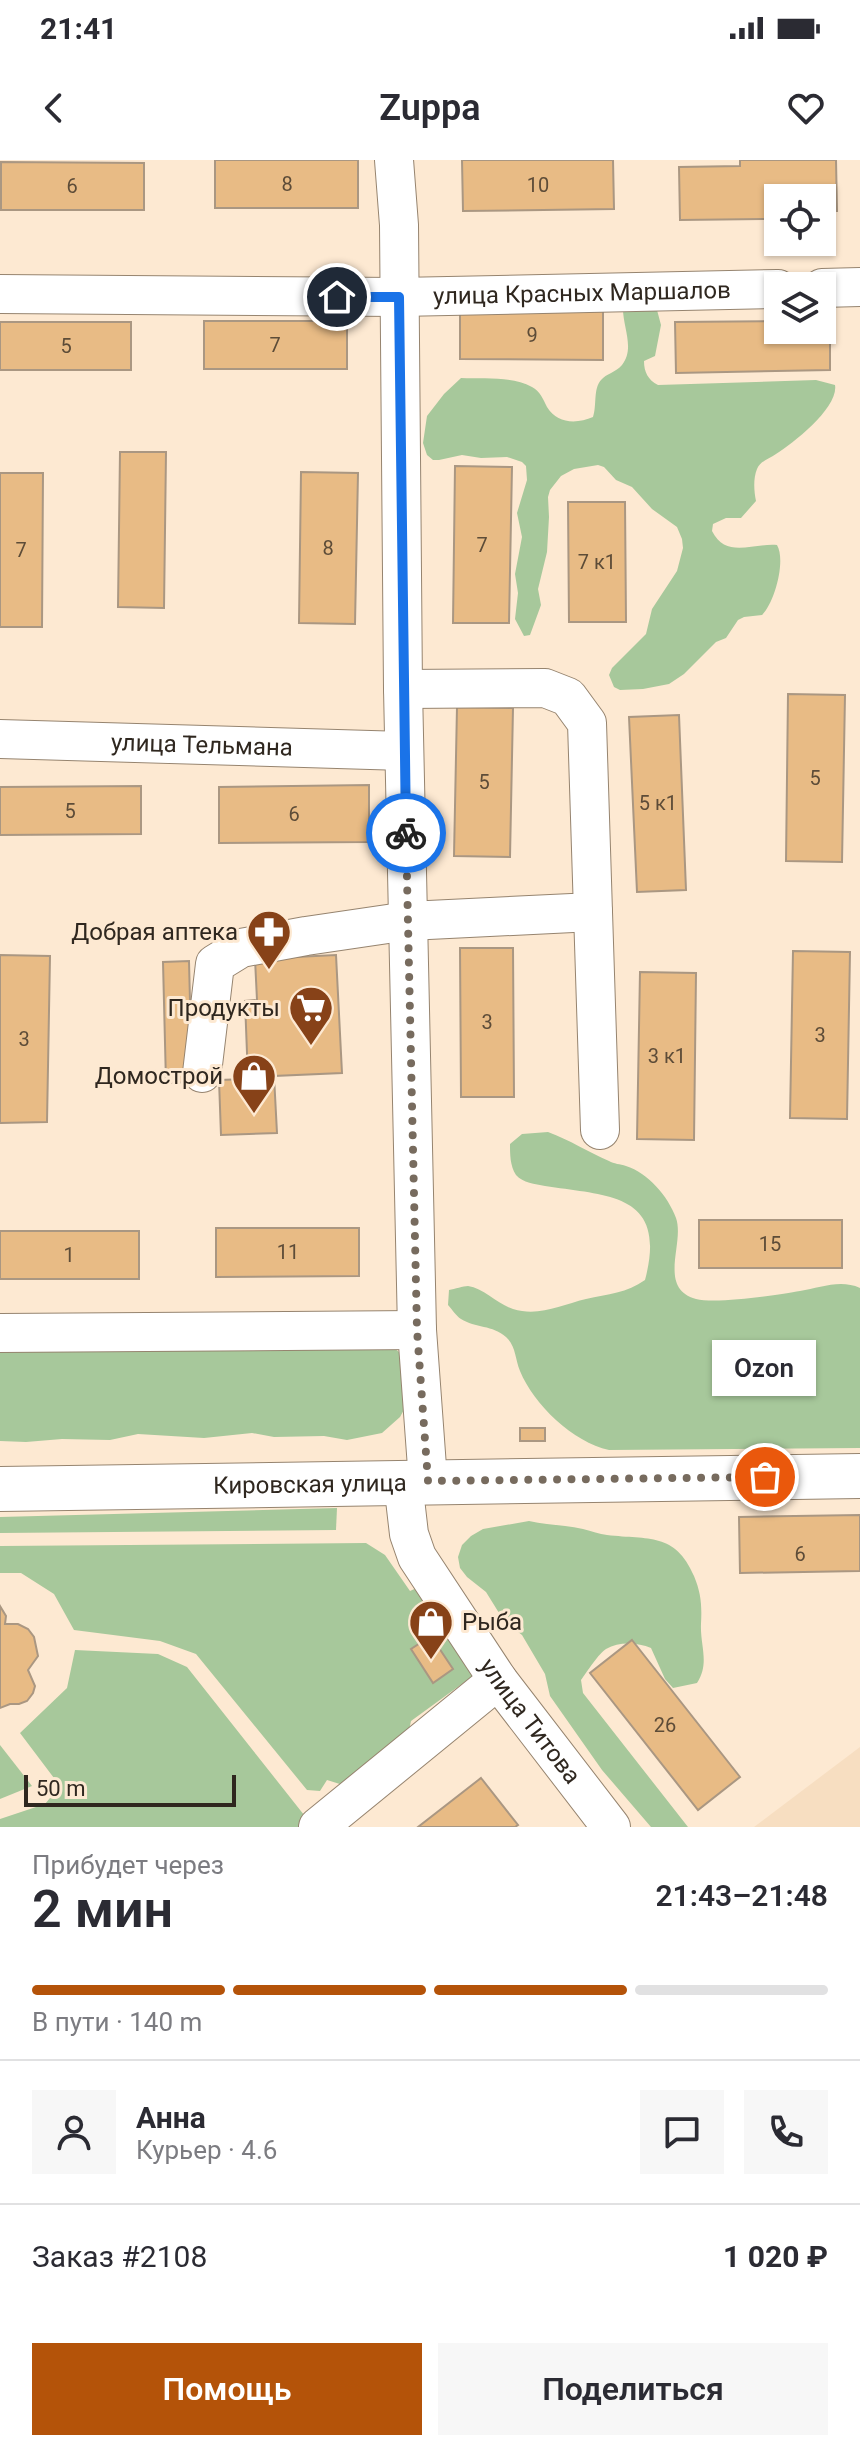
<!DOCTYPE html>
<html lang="ru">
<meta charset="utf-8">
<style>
body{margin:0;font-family:Roboto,sans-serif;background:#f7f7f7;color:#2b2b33;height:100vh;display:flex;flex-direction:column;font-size:30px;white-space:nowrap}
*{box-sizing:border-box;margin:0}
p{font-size:26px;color:#7c7c81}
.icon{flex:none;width:44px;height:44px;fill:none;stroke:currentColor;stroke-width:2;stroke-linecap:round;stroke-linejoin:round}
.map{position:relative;height:1667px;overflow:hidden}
.drawer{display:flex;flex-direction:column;background:#fff;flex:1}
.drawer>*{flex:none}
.tools{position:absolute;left:764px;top:24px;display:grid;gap:16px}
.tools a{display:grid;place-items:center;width:72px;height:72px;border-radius:0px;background:#fff;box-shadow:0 2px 6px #0004;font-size:40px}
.scale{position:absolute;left:24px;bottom:20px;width:212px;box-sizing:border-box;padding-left:8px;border:4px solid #2f271f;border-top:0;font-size:22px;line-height:28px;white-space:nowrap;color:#2f271f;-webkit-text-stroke:6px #fde9d2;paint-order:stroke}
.pin{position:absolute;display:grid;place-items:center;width:68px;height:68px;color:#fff;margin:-34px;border:4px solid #fff;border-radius:50%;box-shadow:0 2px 8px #0007}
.courier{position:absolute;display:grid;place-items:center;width:80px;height:80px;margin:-40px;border:6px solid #1a73e8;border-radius:50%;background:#fff;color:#222;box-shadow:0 2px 10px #0007}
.bubble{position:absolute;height:56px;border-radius:0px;background:#fff;box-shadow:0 2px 6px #0004;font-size:26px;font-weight:600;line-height:56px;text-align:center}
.head em{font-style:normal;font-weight:600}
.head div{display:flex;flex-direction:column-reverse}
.head{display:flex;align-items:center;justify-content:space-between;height:136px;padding:0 32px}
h1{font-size:52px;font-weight:600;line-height:60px}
.bar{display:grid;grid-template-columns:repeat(4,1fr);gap:12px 8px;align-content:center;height:96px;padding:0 32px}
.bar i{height:10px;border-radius:6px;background:#e1e1e2}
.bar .selected{background:#b45309}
.bar p{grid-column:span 4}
.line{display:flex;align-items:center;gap:20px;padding:0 32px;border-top:2px solid #e1e1e2}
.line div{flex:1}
.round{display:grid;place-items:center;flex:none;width:84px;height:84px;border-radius:0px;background:#f7f7f7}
.button{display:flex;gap:16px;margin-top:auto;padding:16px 32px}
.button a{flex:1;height:92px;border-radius:0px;background:#b45309;color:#fff;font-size:32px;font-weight:600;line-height:92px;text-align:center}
.button a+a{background:#f7f7f7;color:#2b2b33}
.status{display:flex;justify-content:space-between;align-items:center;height:56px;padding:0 40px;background:#fff;direction:ltr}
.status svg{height:22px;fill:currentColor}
header{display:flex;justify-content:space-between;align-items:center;height:104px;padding:0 32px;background:#fff;font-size:36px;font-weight:600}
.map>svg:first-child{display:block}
</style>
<div class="status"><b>21:41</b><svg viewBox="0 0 49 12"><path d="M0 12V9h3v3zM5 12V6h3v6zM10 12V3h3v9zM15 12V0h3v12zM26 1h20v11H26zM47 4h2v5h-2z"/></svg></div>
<header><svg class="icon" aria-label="back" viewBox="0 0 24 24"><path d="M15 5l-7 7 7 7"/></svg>Zuppa<svg class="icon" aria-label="heart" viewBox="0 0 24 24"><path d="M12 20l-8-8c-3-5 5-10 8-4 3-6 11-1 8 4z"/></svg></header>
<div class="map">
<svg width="860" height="1667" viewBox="0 0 860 1667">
<rect width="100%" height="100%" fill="#fde9d2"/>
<path fill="#f7dec1" d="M 860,1587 L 860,1667 L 754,1667 Z"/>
<g fill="#a7c89b">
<path d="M 623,149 L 657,150 L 661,165 L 655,196 L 644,201 C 644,212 648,220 658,225 L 816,220 L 835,225 C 839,247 794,283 776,294 C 769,299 760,301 757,309 C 753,319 754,331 756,341 L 741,358 L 726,358 L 713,364 L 712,371 C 726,399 752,383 777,385 C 786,400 775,442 762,455 L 744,457 L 738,460 L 726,478 L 716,482 L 684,514 L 669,524 L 643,529 L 620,530 L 614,527 L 609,515 L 612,508 L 646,474 L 652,449 L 677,411 L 683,388 L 682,379 L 677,367 L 652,349 L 632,327 L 616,320 L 604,307 L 598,305 L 574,309 L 561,316 L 550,330 L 548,337 L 549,357 L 547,392 L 538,429 L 541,445 L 530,475 L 524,476 L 515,459 L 518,433 L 515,414 L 522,377 L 517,353 L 527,320 L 526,306 L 522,302 L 507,297 L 481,298 L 462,295 L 439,300 L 433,300 L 427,295 L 423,283 L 427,256 L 444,234 L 461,218 C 484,219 511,216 532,227 C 540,231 543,239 547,247 C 557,264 577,264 593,257 C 597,246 593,229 601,220 C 606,214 616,212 622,205 C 635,189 623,167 623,149 Z"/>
<path d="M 548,972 C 570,980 588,992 609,1001 C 614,1004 620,1004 626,1006 C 648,1013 668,1036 676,1058 C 685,1083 657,1128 696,1139 C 717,1144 778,1135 800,1131 C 820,1128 840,1119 860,1128 L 860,1288 L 609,1290 C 573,1282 534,1245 520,1211 C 515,1199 516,1186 506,1177 C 493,1165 475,1168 461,1159 C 456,1156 452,1149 448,1145 L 449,1130 C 455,1129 463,1126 468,1126 C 484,1128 497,1144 513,1149 C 539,1157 561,1145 586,1139 C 608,1134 627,1133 645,1120 C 668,1033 609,1036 545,1026 C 535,1024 523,1023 516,1015 C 510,1006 510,994 510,984 L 522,974 Z"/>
<path d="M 0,1176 L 389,1184 L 399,1192 L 404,1206 L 406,1246 L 400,1257 L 382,1273 L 347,1280 L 324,1276 L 274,1277 L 252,1273 L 204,1278 L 138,1274 L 110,1280 L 62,1279 L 26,1282 L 0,1281 Z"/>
<path d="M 337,1348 L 336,1370 L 0,1373 L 0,1357 Z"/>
<path d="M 529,1361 C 547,1365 565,1365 583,1369 C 592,1371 599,1374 607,1375 C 649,1380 675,1372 694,1416 C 701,1433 702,1445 701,1464 C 700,1486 710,1503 697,1523 L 673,1528 L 665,1519 L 651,1488 C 638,1483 620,1481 606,1489 C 599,1493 587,1512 581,1520 L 583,1533 L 688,1667 L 651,1667 L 602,1610 L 550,1536 L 545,1514 L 522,1475 L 504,1461 L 486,1432 L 467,1417 L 460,1408 L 458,1397 L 462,1385 L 471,1376 L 483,1369 Z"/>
<path d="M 366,1383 L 385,1395 L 410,1431 L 421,1426 L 481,1510 L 411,1561 L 408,1575 L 343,1625 L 327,1620 L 320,1631 L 307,1630 L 196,1494 L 160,1481 L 74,1470 L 54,1434 L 21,1413 L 0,1413 L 0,1386 Z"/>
<path d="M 75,1490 L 158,1494 L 187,1507 L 308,1660 L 299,1667 L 0,1667 L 0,1659 L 45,1644 L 60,1626 L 20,1573 L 67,1528 Z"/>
<path d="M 0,1585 L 32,1626 L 0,1639 Z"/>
</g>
<g fill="#e8bb85" stroke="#aa9782" stroke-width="2">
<rect x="215" y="0" width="143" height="48"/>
<path d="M 462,0 L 613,0 L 614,49 L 463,51 Z"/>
<path d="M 740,0 L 836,0 L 837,51 L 822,51 L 822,38 L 778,38 L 778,52 L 772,52 L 772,59 L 680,60 L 679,7 L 740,6 Z"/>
<path d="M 1,2 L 144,3 L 144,50 L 1,50 Z"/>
<path d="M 460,151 L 603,151 L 603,200 L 460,199 Z"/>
<path d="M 822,160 L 830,160 L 830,210 L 676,213 L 675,162 L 778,161 L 778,170 L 822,170 Z"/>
<rect x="204" y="161" width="143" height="48"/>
<rect x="0" y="162" width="131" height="48"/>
<path d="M 120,292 L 166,292 L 164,448 L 118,447 Z"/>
<path d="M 455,306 L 512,307 L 509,463 L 453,463 Z"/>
<path d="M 301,312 L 358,313 L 355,464 L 299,463 Z"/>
<path d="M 0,313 L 43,313 L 42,467 L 0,467 Z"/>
<path d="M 568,342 L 625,342 L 626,462 L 569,462 Z"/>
<path d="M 788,534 L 845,535 L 842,702 L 786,701 Z"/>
<path d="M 457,547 L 513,548 L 510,697 L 454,696 Z"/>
<path d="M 679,555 L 686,730 L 637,732 L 629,557 Z"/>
<path d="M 369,625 L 369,682 L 219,683 L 219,627 Z"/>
<path d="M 141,626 L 141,674 L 0,675 L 0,627 Z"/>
<path d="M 460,788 L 513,788 L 514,937 L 461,937 Z"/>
<path d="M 793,791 L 850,792 L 847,959 L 790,958 Z"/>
<path d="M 0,795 L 50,796 L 47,962 L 0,963 Z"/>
<path d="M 336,795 L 342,913 L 274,916 L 277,973 L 221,975 L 219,920 L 248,919 L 245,841 L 257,840 L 255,799 Z"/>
<path d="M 189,801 L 192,922 L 166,923 L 163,802 Z"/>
<path d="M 640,812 L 696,813 L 694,980 L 637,979 Z"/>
<rect x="699" y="1060" width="143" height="48"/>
<path d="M 216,1068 L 359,1068 L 359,1116 L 216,1117 Z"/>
<rect x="0" y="1071" width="139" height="48"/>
<rect x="520" y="1268" width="25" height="13"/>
<path d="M 860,1355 L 860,1411 L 740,1413 L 739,1357 Z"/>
<path d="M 0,1446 L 6,1456 L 5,1464 L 18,1464 L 28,1469 L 34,1477 L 38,1496 L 28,1510 L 35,1526 L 33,1533 L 27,1541 L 19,1544 L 10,1544 L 0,1548 Z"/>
<path d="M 431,1476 L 453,1509 L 433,1523 L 411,1489 Z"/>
<path d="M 632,1480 L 740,1617 L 698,1650 L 590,1513 Z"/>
<path d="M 481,1618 L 518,1665 L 515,1667 L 418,1667 Z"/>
</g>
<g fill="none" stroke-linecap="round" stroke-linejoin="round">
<g stroke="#96846f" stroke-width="40">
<g id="minor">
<path d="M 394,0 L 399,65 L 403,529 L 417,1170 L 428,1321"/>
<path d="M 822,128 L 860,127"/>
<path id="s1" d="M 0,134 L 399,137 L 778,129"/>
<path id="s2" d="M 0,579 L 404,591"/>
<path d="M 593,752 L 600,970"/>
<path d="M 202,913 L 215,804 L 241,788 L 306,776 L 408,761 L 593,752 L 587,563 L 568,537 L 545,528 L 403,529"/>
<path d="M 0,1173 L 417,1170"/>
<path id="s3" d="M 403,1322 L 409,1374 L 417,1397 L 498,1520 L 611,1667"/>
<path d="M 318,1667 L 498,1520"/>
</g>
</g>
<g stroke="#96846f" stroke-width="46">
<g id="major">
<path id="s4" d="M 0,1329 L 860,1316"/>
</g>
</g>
<use href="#minor" stroke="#fff" stroke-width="38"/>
<use href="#major" stroke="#fff" stroke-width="44"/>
</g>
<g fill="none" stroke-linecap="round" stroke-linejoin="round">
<path stroke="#776b5e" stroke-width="8" stroke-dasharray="0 14.4" d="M 406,673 L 417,1170 L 428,1321 L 765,1317"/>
<path stroke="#1a73e8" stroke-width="10" d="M 337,137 L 399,137 L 406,673"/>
</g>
<defs>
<g id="pharmacy-pin" transform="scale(2.3)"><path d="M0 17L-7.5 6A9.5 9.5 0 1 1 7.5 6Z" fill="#874218" stroke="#fde9d2"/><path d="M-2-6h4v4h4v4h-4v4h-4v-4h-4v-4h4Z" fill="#fff"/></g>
<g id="supermarket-pin" transform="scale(2.3)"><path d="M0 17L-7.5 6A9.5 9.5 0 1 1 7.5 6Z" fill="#874218" stroke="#fde9d2"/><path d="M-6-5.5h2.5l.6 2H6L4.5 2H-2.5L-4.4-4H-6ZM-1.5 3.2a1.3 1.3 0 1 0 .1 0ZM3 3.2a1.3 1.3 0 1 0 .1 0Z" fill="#fff"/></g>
<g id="shop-pin" transform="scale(2.3)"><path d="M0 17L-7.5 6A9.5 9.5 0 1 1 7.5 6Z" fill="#874218" stroke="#fde9d2"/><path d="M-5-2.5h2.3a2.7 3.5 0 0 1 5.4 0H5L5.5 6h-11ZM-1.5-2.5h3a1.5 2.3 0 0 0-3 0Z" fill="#fff"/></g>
</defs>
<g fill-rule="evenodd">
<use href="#pharmacy-pin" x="269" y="772"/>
<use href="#supermarket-pin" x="311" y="848"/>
<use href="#shop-pin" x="254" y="916"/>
<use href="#shop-pin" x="431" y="1462"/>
</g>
<g text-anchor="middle" stroke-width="6" stroke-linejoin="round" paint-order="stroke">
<g font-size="20" fill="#5d4c38">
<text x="287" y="31">8</text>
<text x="538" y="32">10</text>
<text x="72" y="33">6</text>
<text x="532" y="182">9</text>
<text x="275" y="192">7</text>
<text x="66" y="193">5</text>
<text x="482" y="392">7</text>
<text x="328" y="395">8</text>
<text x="21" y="397">7</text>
<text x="597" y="409">7 к1</text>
<text x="815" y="625">5</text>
<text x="484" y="629">5</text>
<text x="658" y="650">5 к1</text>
<text x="70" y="658">5</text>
<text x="294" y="661">6</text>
<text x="487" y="869">3</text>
<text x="820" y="882">3</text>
<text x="24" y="886">3</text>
<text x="667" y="903">3 к1</text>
<text x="770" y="1091">15</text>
<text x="288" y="1099">11</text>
<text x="69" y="1102">1</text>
<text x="800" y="1401">6</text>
<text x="665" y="1572">26</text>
</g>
<g font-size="24" fill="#2f271f" stroke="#fde9d2">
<text dy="8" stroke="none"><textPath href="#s1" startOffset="582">улица Красных Маршалов</textPath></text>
<text dy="8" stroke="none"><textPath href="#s2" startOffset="202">улица Тельмана</textPath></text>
<text dy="8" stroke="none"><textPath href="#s4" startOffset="310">Кировская улица</textPath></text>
<text dy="8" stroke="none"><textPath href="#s3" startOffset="276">улица Титова</textPath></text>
</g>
<g font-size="24" fill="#2f271f" stroke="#fde9d2" text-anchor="end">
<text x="238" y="780">Добрая аптека</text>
<text x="280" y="856">Продукты</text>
<text x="223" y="924">Домострой</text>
<text x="462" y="1470" text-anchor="start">Рыба</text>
</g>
</g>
</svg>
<div class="tools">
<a><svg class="icon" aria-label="locate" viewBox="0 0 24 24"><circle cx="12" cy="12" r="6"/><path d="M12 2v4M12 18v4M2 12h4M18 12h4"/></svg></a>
<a><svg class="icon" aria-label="layers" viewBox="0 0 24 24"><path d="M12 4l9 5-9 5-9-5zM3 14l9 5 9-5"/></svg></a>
</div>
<div class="scale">50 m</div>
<div class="pin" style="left:765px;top:1317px;background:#ea580c"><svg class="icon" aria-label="bag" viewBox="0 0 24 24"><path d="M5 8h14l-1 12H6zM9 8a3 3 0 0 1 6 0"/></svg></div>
<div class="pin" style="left:337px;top:137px;background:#1f2937"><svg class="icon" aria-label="home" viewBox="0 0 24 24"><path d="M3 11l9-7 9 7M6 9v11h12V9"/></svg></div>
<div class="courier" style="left:406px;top:673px"><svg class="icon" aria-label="bike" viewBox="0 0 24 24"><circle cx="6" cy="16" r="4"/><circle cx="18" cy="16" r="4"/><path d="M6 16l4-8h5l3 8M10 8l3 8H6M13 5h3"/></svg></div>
<div class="bubble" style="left:712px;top:1180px;width:104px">Ozon</div>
</div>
<section class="drawer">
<div class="head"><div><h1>2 мин</h1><p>Прибудет через</p></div><em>21:43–21:48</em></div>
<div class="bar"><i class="selected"></i><i class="selected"></i><i class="selected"></i><i></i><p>В пути · 140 m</p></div>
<div class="line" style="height:144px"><a class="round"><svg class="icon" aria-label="person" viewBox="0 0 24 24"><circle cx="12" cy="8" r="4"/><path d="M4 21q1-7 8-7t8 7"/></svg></a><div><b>Анна</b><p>Курьер · 4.6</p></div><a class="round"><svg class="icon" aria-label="chat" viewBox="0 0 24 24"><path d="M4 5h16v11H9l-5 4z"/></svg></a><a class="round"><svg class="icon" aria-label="phone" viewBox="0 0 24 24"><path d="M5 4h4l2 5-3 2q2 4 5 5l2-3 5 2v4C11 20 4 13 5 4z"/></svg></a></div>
<div class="line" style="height:104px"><div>Заказ #2108</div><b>1 020 ₽</b></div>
<div class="button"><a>Помощь</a><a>Поделиться</a></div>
</section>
